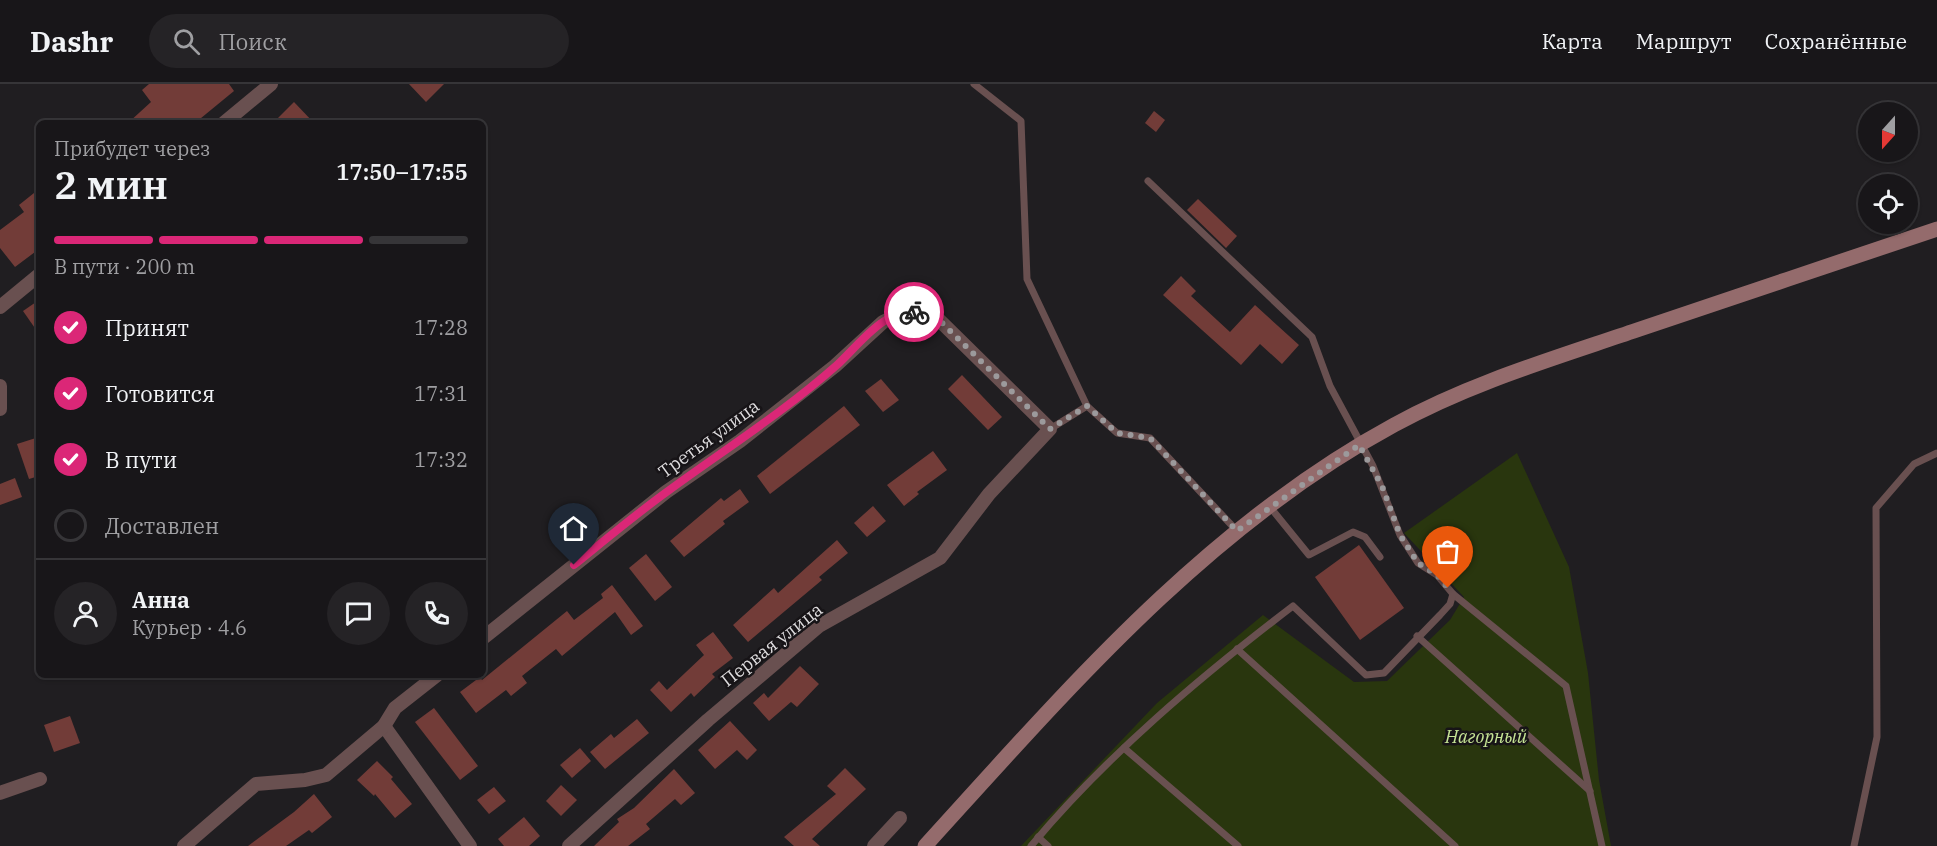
<!DOCTYPE html>
<html lang="ru">
<meta charset="utf-8">
<style>
body{margin:0;font-family:"IBM Plex Serif",serif;background:#252326;color:#f1f3f6;height:100vh;display:flex;flex-direction:column;font-size:22px;white-space:nowrap}
*{box-sizing:border-box;margin:0}
p{font-size:20px;color:#9f9fa2}
.icon{flex:none;width:33px;height:33px;fill:none;stroke:currentColor;stroke-width:2;stroke-linecap:round;stroke-linejoin:round}
.map{position:relative;flex:1;overflow:hidden}
.details{position:absolute;left:36px;top:36px;width:450px;height:558px;display:flex;flex-direction:column;background:#181619;border-radius:9px;box-shadow:0 2px 4px #0004,0 0 0 2px #363538}
.details>*{flex:none}
.needle{width:39px;rotate:201deg}
.fabs{position:absolute;left:1858px;top:18px;display:grid;gap:12px}
.fabs a{display:grid;place-items:center;width:60px;height:60px;border-radius:50%;background:#181619;box-shadow:0 2px 4px #0004,0 0 0 2px #363538;font-size:30px}
.pin{position:absolute;display:grid;place-items:center;width:51px;height:51px;color:#fff;margin:-62px -26px;border-radius:50% 50% 50% 0;rotate:-45deg;box-shadow:0 0 6px #0007}
.pin .icon{rotate:45deg}
.courier{position:absolute;display:grid;place-items:center;width:60px;height:60px;margin:-30px;border:4px solid #db2777;border-radius:50%;background:#fff;color:#222;box-shadow:0 2px 8px #0007}
.head em{font-style:normal;font-weight:600}
.head div{display:flex;flex-direction:column-reverse}
.head{display:flex;align-items:center;justify-content:space-between;height:102px;padding:0 18px}
h1{font-size:39px;font-weight:600;line-height:45px}
.bar{display:grid;grid-template-columns:repeat(4,1fr);gap:9px 6px;align-content:center;height:72px;padding:0 18px}
.bar i{height:8px;border-radius:4px;background:#363538}
.bar .selected{background:#db2777}
.bar p{grid-column:span 4}
.line{display:flex;align-items:center;gap:15px;padding:0 18px;border-top:2px solid #363538}
.line div{flex:1}
.round{display:grid;place-items:center;flex:none;width:63px;height:63px;border-radius:32px;background:#252326}
ol{padding:0 18px;list-style:none}
li{display:flex;align-items:center;gap:18px;height:66px}
li p{margin-inline-start:auto}
li .icon{padding:6px;border-radius:50%;background:#db2777;color:#fff;stroke-width:4}
li:last-child{color:#9f9fa2}
li i{width:33px;height:33px;border:3px solid #363538;border-radius:50%}
header{display:flex;align-items:center;gap:36px;box-sizing:border-box;height:84px;padding:0 30px;background:#181619;border-bottom:2px solid #363538}
header strong{font-size:28px}
nav{display:flex;gap:33px;margin-inline-start:auto;font-size:21px}
.search{width:420px;height:54px;background:#252326;display:flex;align-items:center;gap:15px;box-sizing:border-box;padding:0 21px;border-radius:33px;color:#9f9fa2;font-size:22px}
.map>svg:first-child{display:block}
</style>
<header>
<strong>Dashr</strong>
<div class="search"><svg class="icon" aria-label="search" viewBox="0 0 24 24"><circle cx="10" cy="10" r="6"/><path d="M15 15l6 6"/></svg>Поиск</div>
<nav><a>Карта</a><a>Маршрут</a><a>Сохранённые</a></nav>
</header>
<div class="map">
<svg width="1937" height="762" viewBox="0 0 1937 762">
<rect width="100%" height="100%" fill="#201e21"/>
<path fill="#29360e" d="M 1517,369 L 1569,483 L 1588,589 L 1599,696 L 1611,762 L 1021,762 L 1157,619 L 1263,531 L 1354,598 L 1387,597 L 1450,536 L 1464,513 L 1404,449 Z"/>
<g fill="#723c38">
<path d="M 149,0 L 229,0 L 234,7 L 195,39 L 128,39 L 151,18 L 142,6 Z"/>
<path d="M 409,0 L 444,0 L 426,18 Z"/>
<path d="M 294,18 L 314,39 L 273,39 Z"/>
<path d="M 1154,27 L 1165,36 L 1156,48 L 1145,39 Z"/>
<path d="M 39,105 L 39,165 L 15,183 L 0,164 L 0,146 L 24,128 L 19,121 Z"/>
<path d="M 1198,115 L 1237,152 L 1226,164 L 1187,126 Z"/>
<path d="M 1181,192 L 1196,207 L 1191,212 L 1230,248 L 1255,221 L 1299,261 L 1282,280 L 1260,260 L 1241,281 L 1163,211 Z"/>
<path d="M 39,216 L 39,250 L 23,227 Z"/>
<path d="M 962,291 L 1002,333 L 988,346 L 948,305 Z"/>
<path d="M 881,295 L 899,316 L 883,328 L 865,307 Z"/>
<path d="M 844,322 L 860,341 L 770,410 L 757,392 Z"/>
<path d="M 39,353 L 39,392 L 29,395 L 17,360 Z"/>
<path d="M 933,367 L 947,386 L 917,408 L 919,410 L 904,422 L 887,401 Z"/>
<path d="M 15,394 L 22,413 L 0,421 L 0,400 Z"/>
<path d="M 740,405 L 749,418 L 723,437 L 725,440 L 684,473 L 670,457 L 721,414 L 724,417 Z"/>
<path d="M 873,422 L 886,437 L 867,453 L 854,439 Z"/>
<path d="M 837,456 L 848,469 L 819,493 L 822,496 L 748,558 L 733,541 L 774,504 L 778,509 Z"/>
<path d="M 1359,461 L 1404,524 L 1360,556 L 1315,493 Z"/>
<path d="M 646,470 L 672,503 L 655,517 L 629,484 Z"/>
<path d="M 612,501 L 643,542 L 631,551 L 615,528 L 562,572 L 556,565 L 522,592 L 527,599 L 511,612 L 506,606 L 476,629 L 460,608 L 480,593 L 482,596 L 567,527 L 574,536 L 603,514 L 601,510 Z"/>
<path d="M 713,548 L 733,574 L 712,590 L 715,593 L 694,613 L 691,609 L 671,628 L 650,606 L 659,597 L 667,606 L 704,571 L 696,561 Z"/>
<path d="M 800,582 L 819,600 L 797,623 L 791,618 L 769,637 L 753,619 L 764,609 L 768,614 Z"/>
<path d="M 434,624 L 478,682 L 460,696 L 415,638 Z"/>
<path d="M 70,632 L 80,659 L 54,668 L 44,641 Z"/>
<path d="M 637,635 L 649,649 L 605,685 L 590,668 L 611,650 L 614,654 Z"/>
<path d="M 730,637 L 757,666 L 747,676 L 737,666 L 715,685 L 698,666 Z"/>
<path d="M 580,664 L 591,677 L 572,694 L 560,681 Z"/>
<path d="M 377,677 L 393,693 L 391,695 L 412,720 L 395,734 L 375,710 L 374,712 L 357,696 Z"/>
<path d="M 845,684 L 866,705 L 812,755 L 820,762 L 794,762 L 784,753 L 836,710 L 827,702 Z"/>
<path d="M 674,685 L 695,709 L 681,721 L 675,715 L 646,740 L 650,745 L 628,762 L 594,762 L 619,738 L 617,735 L 634,724 Z"/>
<path d="M 561,701 L 577,716 L 561,732 L 546,717 Z"/>
<path d="M 494,703 L 506,717 L 489,730 L 477,716 Z"/>
<path d="M 314,710 L 332,733 L 312,749 L 309,746 L 286,762 L 248,762 L 294,728 Z"/>
<path d="M 524,733 L 540,752 L 529,762 L 504,762 L 498,755 Z"/>
</g>
<g fill="none" stroke-linecap="round" stroke-linejoin="round">
<g stroke="#695050" stroke-width="7">
<path d="M 974,0 L 1021,37 L 1027,195 L 1087,322"/>
<path d="M 1050,345 L 1087,322 L 1117,349 L 1150,354 L 1237,447"/>
<path d="M 1270,423 L 1309,471 L 1353,448 L 1365,453 L 1380,473"/>
<path d="M 1453,510 L 1566,602 L 1602,762"/>
<path d="M 1417,552 L 1590,707"/>
<path d="M 1237,565 L 1455,762"/>
<path d="M 1124,664 L 1238,762"/>
<path d="M 1038,753 L 1048,762"/>
<path d="M 1031,762 C 1107,671 1200,593 1293,522 L 1366,591 L 1384,589 L 1440,531 L 1450,520 L 1453,510 L 1437,491 L 1418,479 L 1400,451 L 1373,382 L 1330,302 L 1312,253 L 1148,97"/>
<path d="M 1854,762 L 1877,653 L 1876,424 L 1914,380 L 1937,369"/>
</g>
<g stroke="#695050" stroke-width="14">
<path d="M 224,39 L 271,0"/>
<path d="M 0,223 L 39,191"/>
<path d="M 0,302 L 0,325"/>
<path d="M 483,554 L 666,408 L 740,357 L 835,282 L 883,238 L 905,227 L 933,230 L 1050,345 L 989,410 L 940,474 L 819,542 L 708,636 L 569,762"/>
<path d="M 384,642 L 470,762"/>
<path d="M 0,709 L 40,695"/>
<path d="M 184,762 L 256,700 L 305,696 L 326,691 L 384,642 L 395,624 L 437,591"/>
<path d="M 874,762 L 900,734"/>
</g>
<path stroke="#946b6c" stroke-width="15" d="M 925,762 C 1066,607 1206,443 1394,341 C 1470,299 1555,274 1637,246 C 1737,212 1837,179 1937,145"/>
</g>
<g fill="none" stroke-linecap="round" stroke-linejoin="round">
<path stroke="#9c9a9c" stroke-width="6" stroke-dasharray="0 10.8" d="M 914,228 L 933,230 L 1050,345 L 1087,322 L 1117,349 L 1150,354 L 1237,447 L 1359,361 L 1382,402 L 1400,451 L 1418,479 L 1437,491 L 1448,504"/>
<path stroke="#db2777" stroke-width="8" d="M 574,481 C 605,456 636,430 668,407 C 724,366 784,328 837,281 C 857,263 884,225 914,228"/>
</g>
<g text-anchor="middle" stroke-width="5" stroke-linejoin="round" paint-order="stroke">
<g font-size="18" fill="#dedcde" stroke="#171417">
<text transform="translate(709 355) rotate(-36)" y="6">Третья улица</text>
<text transform="translate(772 561) rotate(-38)" y="6">Первая улица</text>
</g>
<g font-size="18" font-style="italic" fill="#c6e495" stroke="#171417">
<text x="1486" y="659">Нагорный</text>
</g>
</g>
</svg>
<div class="fabs">
<a><svg class="needle" viewBox="-14 -14 28 28"><path d="M0-13l5 13h-10z" fill="#e53935"/><path d="M0 13l5-13h-10z" fill="#9f9fa2"/></svg></a>
<a><svg class="icon" aria-label="locate" viewBox="0 0 24 24"><circle cx="12" cy="12" r="6"/><path d="M12 2v4M12 18v4M2 12h4M18 12h4"/></svg></a>
</div>
<div class="pin" style="left:1448px;top:504px;background:#ea580c"><svg class="icon" aria-label="bag" viewBox="0 0 24 24"><path d="M5 8h14l-1 12H6zM9 8a3 3 0 0 1 6 0"/></svg></div>
<div class="pin" style="left:574px;top:481px;background:#1f2937"><svg class="icon" aria-label="home" viewBox="0 0 24 24"><path d="M3 11l9-7 9 7M6 9v11h12V9"/></svg></div>
<div class="courier" style="left:914px;top:228px"><svg class="icon" aria-label="bike" viewBox="0 0 24 24"><circle cx="6" cy="16" r="4"/><circle cx="18" cy="16" r="4"/><path d="M6 16l4-8h5l3 8M10 8l3 8H6M13 5h3"/></svg></div>
<section class="details">
<div class="head"><div><h1>2 мин</h1><p>Прибудет через</p></div><em>17:50–17:55</em></div>
<div class="bar"><i class="selected"></i><i class="selected"></i><i class="selected"></i><i></i><p>В пути · 200 m</p></div>
<ol>
<li><svg class="icon" aria-label="check" viewBox="0 0 24 24"><path d="M5 12l5 5 9-10"/></svg>Принят<p>17:28</p></li>
<li><svg class="icon" aria-label="check" viewBox="0 0 24 24"><path d="M5 12l5 5 9-10"/></svg>Готовится<p>17:31</p></li>
<li><svg class="icon" aria-label="check" viewBox="0 0 24 24"><path d="M5 12l5 5 9-10"/></svg>В пути<p>17:32</p></li>
<li><i></i>Доставлен</li>
</ol>
<div class="line" style="height:108px"><a class="round"><svg class="icon" aria-label="person" viewBox="0 0 24 24"><circle cx="12" cy="8" r="4"/><path d="M4 21q1-7 8-7t8 7"/></svg></a><div><b>Анна</b><p>Курьер · 4.6</p></div><a class="round"><svg class="icon" aria-label="chat" viewBox="0 0 24 24"><path d="M4 5h16v11H9l-5 4z"/></svg></a><a class="round"><svg class="icon" aria-label="phone" viewBox="0 0 24 24"><path d="M5 4h4l2 5-3 2q2 4 5 5l2-3 5 2v4C11 20 4 13 5 4z"/></svg></a></div>
</section>
</div>
